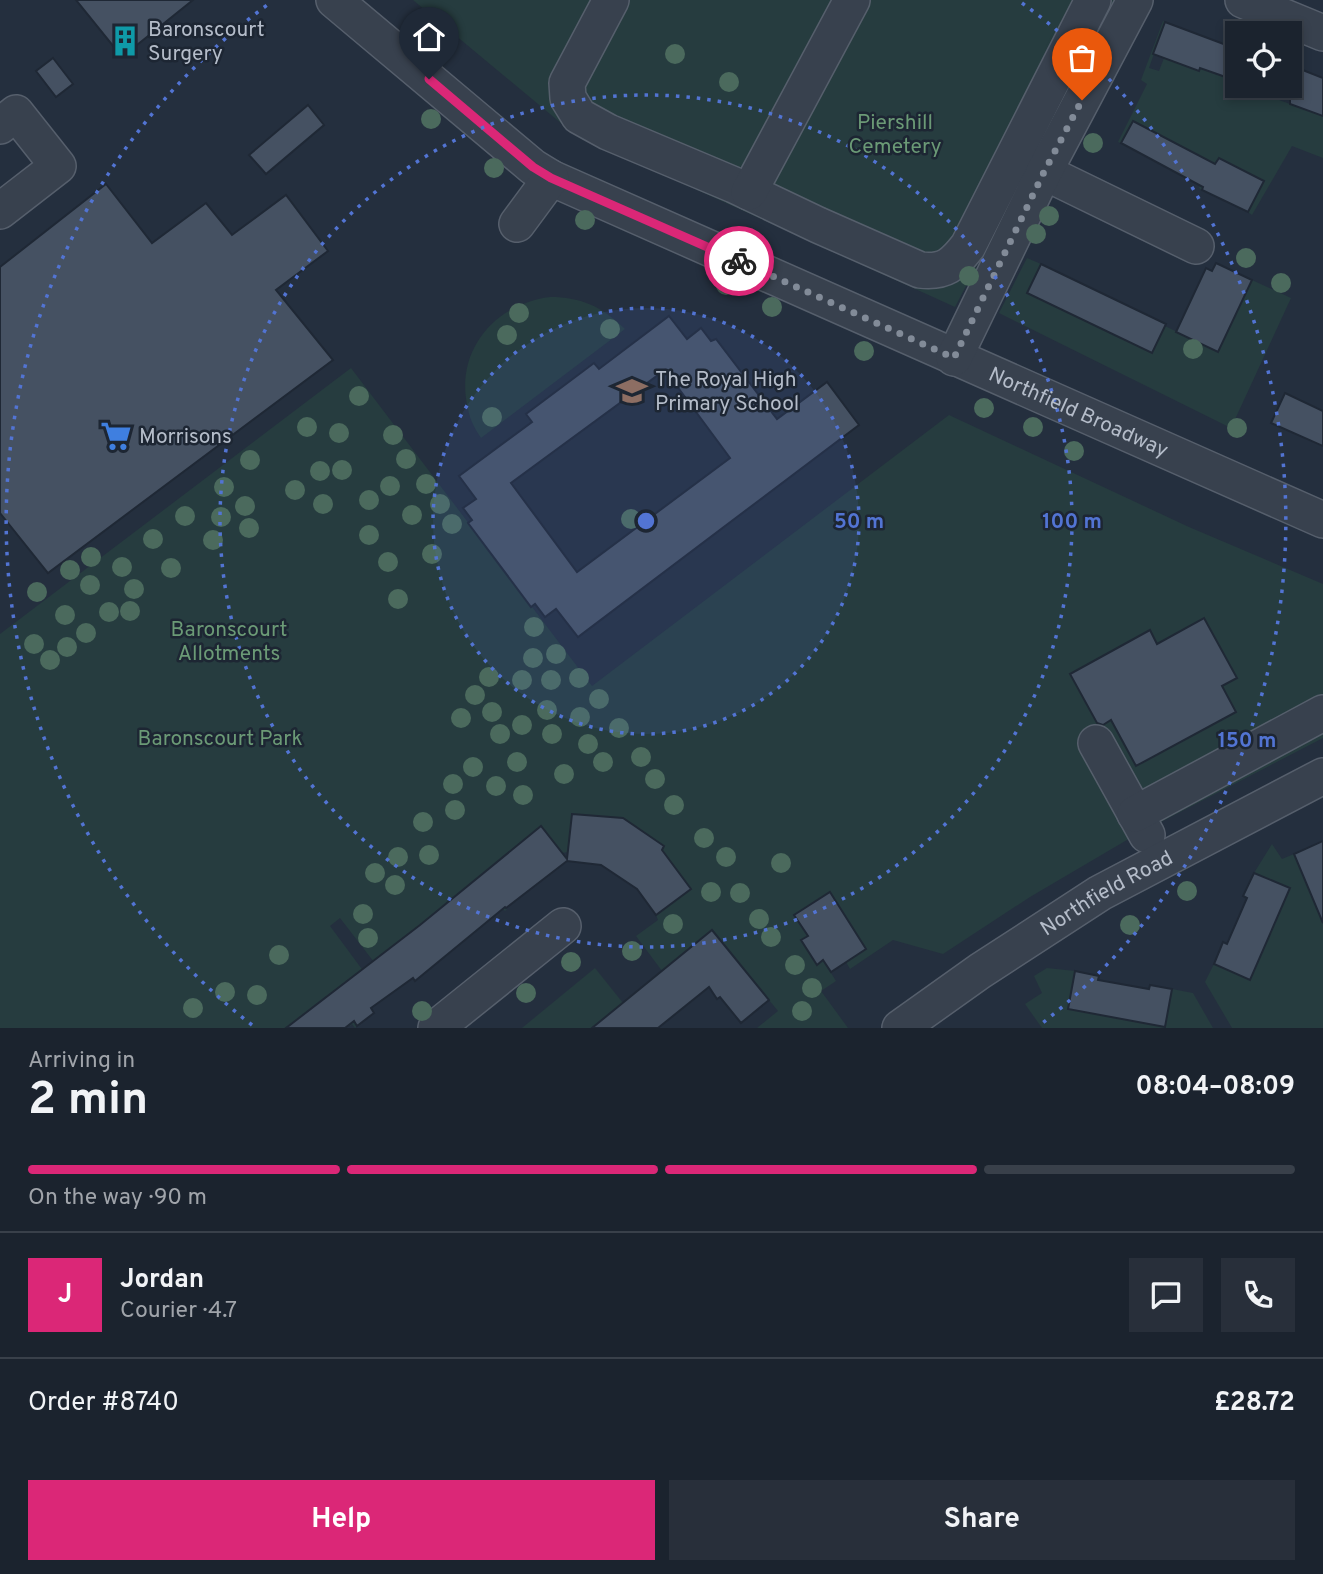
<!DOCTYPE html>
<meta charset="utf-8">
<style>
body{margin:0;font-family:Overpass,sans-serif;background:#282f3a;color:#f1f3f6;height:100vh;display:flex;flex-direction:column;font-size:26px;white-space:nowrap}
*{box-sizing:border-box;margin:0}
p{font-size:23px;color:#a0a4aa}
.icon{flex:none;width:38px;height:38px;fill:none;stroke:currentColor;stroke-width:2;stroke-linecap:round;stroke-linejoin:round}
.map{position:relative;height:1028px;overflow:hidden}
.side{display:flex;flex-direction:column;background:#1b232e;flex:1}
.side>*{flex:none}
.tools{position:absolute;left:1225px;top:21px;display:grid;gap:14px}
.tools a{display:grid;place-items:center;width:77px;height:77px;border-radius:0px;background:#1b232e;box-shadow:0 4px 10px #0003,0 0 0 2px #39404a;font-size:35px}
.pin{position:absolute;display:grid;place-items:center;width:60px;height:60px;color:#fff;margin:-72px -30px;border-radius:50% 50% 50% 0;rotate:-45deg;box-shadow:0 0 7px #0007}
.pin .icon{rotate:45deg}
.courier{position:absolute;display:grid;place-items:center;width:70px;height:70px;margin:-35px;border:5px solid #db2777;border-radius:50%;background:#fff;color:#222;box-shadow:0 2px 9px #0007}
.headline em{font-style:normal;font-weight:700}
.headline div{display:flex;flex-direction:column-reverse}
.headline{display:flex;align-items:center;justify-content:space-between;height:119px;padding:0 28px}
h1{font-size:46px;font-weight:700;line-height:52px}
.bar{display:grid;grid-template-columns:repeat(4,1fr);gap:10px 7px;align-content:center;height:84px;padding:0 28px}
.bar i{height:9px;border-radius:5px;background:#39404a}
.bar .on{background:#db2777}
.bar p{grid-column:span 4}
.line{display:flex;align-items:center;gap:18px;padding:0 28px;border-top:2px solid #39404a}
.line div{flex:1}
.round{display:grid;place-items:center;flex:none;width:74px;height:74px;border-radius:0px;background:#282f3a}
.cta{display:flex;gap:14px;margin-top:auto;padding:14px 28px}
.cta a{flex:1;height:80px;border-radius:0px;background:#db2777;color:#fff;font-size:28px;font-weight:700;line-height:80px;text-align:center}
.cta a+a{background:#282f3a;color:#f1f3f6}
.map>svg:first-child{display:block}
</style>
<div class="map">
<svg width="1323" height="1028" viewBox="0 0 1323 1028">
<rect width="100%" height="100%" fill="#242f3e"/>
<g fill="#263c3f">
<path d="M 413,0 L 1116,0 L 955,307 L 574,134 Z"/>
<path d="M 1163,21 L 1165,22 L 1149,68 L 1159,71 L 1164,58 L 1199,71 L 1211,39 L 1221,44 L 1224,40 L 1234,44 L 1222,76 L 1237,81 L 1237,86 L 1249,86 L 1279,97 L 1279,100 L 1323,116 L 1323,158 L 1292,146 L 1252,215 L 1248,212 L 1263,181 L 1219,158 L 1202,190 L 1199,188 L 1207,160 L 1133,121 L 1121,143 L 1118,142 L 1147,84 L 1141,80 Z"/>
<path d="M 1027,258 L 1041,264 L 1027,293 L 1121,339 L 1128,339 L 1128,341 L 1152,353 L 1165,326 L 1218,352 L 1252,280 L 1291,298 L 1231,428 L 999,313 Z"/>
<path d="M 550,297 C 581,297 603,307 625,329 L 481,438 C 475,429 470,420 468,409 C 454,352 494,304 550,297 Z"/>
<path d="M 351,368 L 592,686 L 949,415 L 1189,527 L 1323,584 L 1323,738 L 1132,837 L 1030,897 L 943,954 L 893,940 L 850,969 L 846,962 L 866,949 L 795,916 L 808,936 L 801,941 L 816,964 L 823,960 L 836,981 L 821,991 L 848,1028 L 757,1028 L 778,1011 L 712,931 L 662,971 L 636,936 L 658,920 L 656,915 L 690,889 L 641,881 L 664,846 L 629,822 L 607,817 L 572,814 L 568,852 L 562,853 L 541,826 L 512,849 L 539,883 L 537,885 L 531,878 L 528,880 L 507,854 L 480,876 L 507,909 L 505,911 L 499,905 L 394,988 L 340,918 L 330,926 L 384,999 L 380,1002 L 358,972 L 332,992 L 357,1026 L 355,1028 L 352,1024 L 350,1026 L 326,996 L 301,1016 L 310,1028 L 0,1028 L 0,634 Z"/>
<path d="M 1272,844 L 1282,859 L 1294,854 L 1309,889 L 1323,884 L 1323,1028 L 1232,1028 L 1205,982 L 1214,964 L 1250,980 L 1289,888 L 1254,873 Z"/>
<path d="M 595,968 L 623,1003 L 592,1028 L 522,1028 Z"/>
<path d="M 1047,968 L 1075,971 L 1068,1009 L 1165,1027 L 1172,989 L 1193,993 L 1213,1028 L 1042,1028 L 1025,1004 L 1042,993 L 1034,976 Z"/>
</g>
<g fill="#455162" stroke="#1f2835" stroke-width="2" fill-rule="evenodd">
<path d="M 76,0 L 193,0 L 122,57 Z"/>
<path d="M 1165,22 L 1237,49 L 1237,81 L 1200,68 L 1199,71 L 1153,54 Z"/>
<path d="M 53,58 L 73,84 L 56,97 L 36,71 Z"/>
<path d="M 1290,65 L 1323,78 L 1323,116 L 1290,104 Z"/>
<path d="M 308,105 L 324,125 L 266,174 L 249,155 Z"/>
<path d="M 1133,121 L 1215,164 L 1219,158 L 1264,181 L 1248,212 L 1202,190 L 1203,187 L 1121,143 Z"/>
<path d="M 106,184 L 152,243 L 206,203 L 232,235 L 286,195 L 328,251 L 276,290 L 333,360 L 48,573 L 0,513 L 0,267 Z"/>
<path d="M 1216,263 L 1252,280 L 1218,352 L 1176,332 L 1206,268 L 1212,271 Z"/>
<path d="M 1041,264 L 1166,324 L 1152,353 L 1027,293 Z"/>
<path d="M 669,316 L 687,339 L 701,328 L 711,341 L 716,339 L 777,419 L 827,382 L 859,425 L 578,637 L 556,609 L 545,617 L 535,604 L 531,607 L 468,523 L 472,520 L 463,508 L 476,499 L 459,476 L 532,422 L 526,414 L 594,363 L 599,369 ZM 665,370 L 730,458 L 577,572 L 511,483 Z"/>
<path d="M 1285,393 L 1323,411 L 1323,446 L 1271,423 Z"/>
<path d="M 1204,618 L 1237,678 L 1222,686 L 1236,712 L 1136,766 L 1111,720 L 1103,725 L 1097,723 L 1070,674 L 1150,630 L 1157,644 Z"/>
<path d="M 572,814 L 623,818 L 664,846 L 662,850 L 691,889 L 656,915 L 637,889 L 601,865 L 567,861 L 506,908 L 505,907 L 415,981 L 413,978 L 371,1008 L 374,1013 L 357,1026 L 354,1021 L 345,1028 L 286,1028 L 420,925 L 541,826 L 567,859 Z"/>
<path d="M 1323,841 L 1323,923 L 1294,854 Z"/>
<path d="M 1254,873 L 1290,888 L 1250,980 L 1214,964 L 1223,942 L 1227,944 L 1247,898 L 1243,896 Z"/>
<path d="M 830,892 L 866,949 L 831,972 L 823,960 L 817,965 L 801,940 L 808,936 L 794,915 Z"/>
<path d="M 712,930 L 769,1000 L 741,1023 L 720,997 L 717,999 L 709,987 L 658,1028 L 592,1028 Z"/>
<path d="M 1075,971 L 1099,976 L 1098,980 L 1149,989 L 1150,985 L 1172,989 L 1165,1027 L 1068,1009 Z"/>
</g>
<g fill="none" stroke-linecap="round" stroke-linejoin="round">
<g stroke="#565f6c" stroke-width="38">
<g id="minor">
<path id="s1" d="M 334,0 L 533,167 L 551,178 L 1323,520"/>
<path d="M 611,0 L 567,83 L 568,98 L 579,116 L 608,132 L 734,185 L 818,225 L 920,270 C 945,273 954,264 968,246 L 1093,0"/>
<path d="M 1243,0 L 1323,33"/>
<path d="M 0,126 L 16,113 L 58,166 L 0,211"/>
<path d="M 1044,172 L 1196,246"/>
<path d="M 749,192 L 852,0"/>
<path d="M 517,224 L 551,178"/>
<path d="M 954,358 L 1044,172 L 1135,0"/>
<path d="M 1096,743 L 1147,835"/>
<path d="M 1135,814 L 1323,713"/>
<path d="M 436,1028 L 563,926"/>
<path id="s2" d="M 900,1028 L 980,971 L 1100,893 L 1323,776"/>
</g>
</g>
<use href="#minor" stroke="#38414e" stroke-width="35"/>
</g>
<g fill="#4b6a5d">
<circle cx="675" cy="54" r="10"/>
<circle cx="729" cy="82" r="10"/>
<circle cx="431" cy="119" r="10"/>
<circle cx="1093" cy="143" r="10"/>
<circle cx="494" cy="168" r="10"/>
<circle cx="1049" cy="216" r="10"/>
<circle cx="585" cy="220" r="10"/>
<circle cx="1036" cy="234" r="10"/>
<circle cx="1246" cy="258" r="10"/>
<circle cx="969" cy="276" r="10"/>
<circle cx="1281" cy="283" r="10"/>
<circle cx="726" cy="285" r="10"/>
<circle cx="772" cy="307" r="10"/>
<circle cx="519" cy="313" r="10"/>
<circle cx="610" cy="329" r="10"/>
<circle cx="507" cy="335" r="10"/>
<circle cx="1193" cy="349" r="10"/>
<circle cx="864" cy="351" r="10"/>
<circle cx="359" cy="396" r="10"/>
<circle cx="984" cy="408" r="10"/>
<circle cx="492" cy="417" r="10"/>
<circle cx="307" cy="427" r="10"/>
<circle cx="1033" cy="427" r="10"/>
<circle cx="1237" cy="428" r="10"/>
<circle cx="339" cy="433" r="10"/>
<circle cx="393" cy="435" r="10"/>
<circle cx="1074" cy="451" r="10"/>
<circle cx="406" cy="459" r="10"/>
<circle cx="250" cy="460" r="10"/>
<circle cx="342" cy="470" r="10"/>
<circle cx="320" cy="471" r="10"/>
<circle cx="426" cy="484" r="10"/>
<circle cx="390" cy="486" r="10"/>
<circle cx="224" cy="487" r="10"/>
<circle cx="295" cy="490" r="10"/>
<circle cx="369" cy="500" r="10"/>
<circle cx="323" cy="504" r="10"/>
<circle cx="440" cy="504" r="10"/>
<circle cx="245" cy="506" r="10"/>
<circle cx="412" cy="515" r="10"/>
<circle cx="185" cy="516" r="10"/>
<circle cx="221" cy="517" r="10"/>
<circle cx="631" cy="519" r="10"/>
<circle cx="452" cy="524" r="10"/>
<circle cx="249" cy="528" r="10"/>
<circle cx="369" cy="535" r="10"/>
<circle cx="153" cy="539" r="10"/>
<circle cx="213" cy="540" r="10"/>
<circle cx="432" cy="554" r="10"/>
<circle cx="91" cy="557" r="10"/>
<circle cx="388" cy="562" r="10"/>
<circle cx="122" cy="567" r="10"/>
<circle cx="171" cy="568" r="10"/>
<circle cx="70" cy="570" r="10"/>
<circle cx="90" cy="585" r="10"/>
<circle cx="134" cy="589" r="10"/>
<circle cx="37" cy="592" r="10"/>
<circle cx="398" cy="599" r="10"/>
<circle cx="130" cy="611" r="10"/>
<circle cx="109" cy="612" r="10"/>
<circle cx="65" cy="615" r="10"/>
<circle cx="534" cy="627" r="10"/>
<circle cx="86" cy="633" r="10"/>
<circle cx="34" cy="644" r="10"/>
<circle cx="67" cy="647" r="10"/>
<circle cx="556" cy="654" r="10"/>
<circle cx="533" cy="658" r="10"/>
<circle cx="50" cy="660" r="10"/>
<circle cx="489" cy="677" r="10"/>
<circle cx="579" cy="678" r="10"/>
<circle cx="522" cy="680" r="10"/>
<circle cx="551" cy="680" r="10"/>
<circle cx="475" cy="695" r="10"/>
<circle cx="599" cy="699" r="10"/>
<circle cx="547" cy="710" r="10"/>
<circle cx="492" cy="712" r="10"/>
<circle cx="580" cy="717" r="10"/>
<circle cx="461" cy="718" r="10"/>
<circle cx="522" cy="725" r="10"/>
<circle cx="619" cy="728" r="10"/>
<circle cx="500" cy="734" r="10"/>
<circle cx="552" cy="734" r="10"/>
<circle cx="588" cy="744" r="10"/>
<circle cx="641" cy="757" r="10"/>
<circle cx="517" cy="762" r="10"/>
<circle cx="603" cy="762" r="10"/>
<circle cx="473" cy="767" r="10"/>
<circle cx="564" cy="774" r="10"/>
<circle cx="655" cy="779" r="10"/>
<circle cx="453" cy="784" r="10"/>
<circle cx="496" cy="786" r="10"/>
<circle cx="523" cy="795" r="10"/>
<circle cx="674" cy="805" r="10"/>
<circle cx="455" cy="810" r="10"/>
<circle cx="423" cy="822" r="10"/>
<circle cx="704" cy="838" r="10"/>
<circle cx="429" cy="855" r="10"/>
<circle cx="398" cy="857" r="10"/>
<circle cx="726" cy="857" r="10"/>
<circle cx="781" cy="863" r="10"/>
<circle cx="375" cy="873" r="10"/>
<circle cx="395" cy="885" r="10"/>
<circle cx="1187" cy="891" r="10"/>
<circle cx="711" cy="892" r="10"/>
<circle cx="740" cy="893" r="10"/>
<circle cx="363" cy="914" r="10"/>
<circle cx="759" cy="919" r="10"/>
<circle cx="673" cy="924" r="10"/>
<circle cx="1130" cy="925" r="10"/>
<circle cx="771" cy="937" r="10"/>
<circle cx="368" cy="938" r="10"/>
<circle cx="632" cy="951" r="10"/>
<circle cx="279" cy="955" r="10"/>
<circle cx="571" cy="962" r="10"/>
<circle cx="795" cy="965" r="10"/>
<circle cx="812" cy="988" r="10"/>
<circle cx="225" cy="992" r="10"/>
<circle cx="526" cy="993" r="10"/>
<circle cx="257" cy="995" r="10"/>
<circle cx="193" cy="1008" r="10"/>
<circle cx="422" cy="1011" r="10"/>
<circle cx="802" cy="1011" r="10"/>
</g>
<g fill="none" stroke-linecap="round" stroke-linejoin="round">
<path stroke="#828b98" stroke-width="7" stroke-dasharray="0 12.6" d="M 739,261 L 954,358 L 1044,172 L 1082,100"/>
<path stroke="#db2777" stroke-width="9" d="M 429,79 L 533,167 L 551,178 L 739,261"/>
</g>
<circle cx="646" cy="521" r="213" fill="#5274d3" fill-opacity=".12"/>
<g fill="none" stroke="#5274d3" stroke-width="3.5" stroke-dasharray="3.5 7">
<circle cx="646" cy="521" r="213"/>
<circle cx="646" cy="521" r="426"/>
<path d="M252 1025A640 640 0 0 1 270 3M1022 3A640 640 0 0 1 1040 1025"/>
</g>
<defs>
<g id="building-bare" transform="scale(2.415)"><path d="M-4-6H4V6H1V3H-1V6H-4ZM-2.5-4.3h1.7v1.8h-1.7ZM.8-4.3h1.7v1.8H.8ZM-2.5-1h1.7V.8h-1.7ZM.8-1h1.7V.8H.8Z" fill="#0f9aa8" stroke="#1d2633" stroke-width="2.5" paint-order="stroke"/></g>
<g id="school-bare" transform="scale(2.415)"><path d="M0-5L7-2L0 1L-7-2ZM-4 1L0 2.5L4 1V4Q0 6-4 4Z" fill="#8d6e63" stroke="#1d2633" stroke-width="2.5" paint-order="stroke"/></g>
<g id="supermarket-bare" transform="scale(2.415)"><path d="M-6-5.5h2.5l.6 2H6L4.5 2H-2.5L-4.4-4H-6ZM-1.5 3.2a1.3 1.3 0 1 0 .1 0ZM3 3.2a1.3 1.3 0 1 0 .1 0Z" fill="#3f7fe0" stroke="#1d2633" stroke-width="2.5" paint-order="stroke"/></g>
</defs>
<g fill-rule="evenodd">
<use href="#building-bare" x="125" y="41"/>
<use href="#school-bare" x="632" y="391"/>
<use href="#supermarket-bare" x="116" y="436"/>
</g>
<g text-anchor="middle" stroke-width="5" stroke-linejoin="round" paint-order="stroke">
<g font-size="21" fill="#b4bcc9" stroke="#1d2633" text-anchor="start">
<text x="148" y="36">Baronscourt<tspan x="148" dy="24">Surgery</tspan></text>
<text x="655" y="386">The Royal High<tspan x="655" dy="24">Primary School</tspan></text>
<text x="139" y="443">Morrisons</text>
</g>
<g font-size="21" fill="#6b9a76" stroke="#1d2633">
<text x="895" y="129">Piershill<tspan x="895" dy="24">Cemetery</tspan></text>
<text x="229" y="636">Baronscourt<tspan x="229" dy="24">Allotments</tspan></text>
<text x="220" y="745">Baronscourt Park</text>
</g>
<g font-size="21" fill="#b4bcc9" stroke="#1d2633">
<text dy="7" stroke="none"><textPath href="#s1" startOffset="858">Northfield Broadway</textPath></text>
<text dy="7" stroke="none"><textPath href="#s2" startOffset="247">Northfield Road</textPath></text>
</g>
</g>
<circle cx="646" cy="521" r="10" fill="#5274d3" stroke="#1d2633" stroke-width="3.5"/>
<g font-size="21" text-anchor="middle" font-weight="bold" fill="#5274d3" stroke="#1d2633" stroke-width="5" stroke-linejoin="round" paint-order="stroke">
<text x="859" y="528">50 m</text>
<text x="1072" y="528">100 m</text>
<text x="1247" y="747">150 m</text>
</g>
</svg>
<div class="tools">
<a><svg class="icon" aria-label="locate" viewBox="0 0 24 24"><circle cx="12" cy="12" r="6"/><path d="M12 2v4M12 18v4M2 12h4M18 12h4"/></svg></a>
</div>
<div class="pin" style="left:1082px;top:100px;background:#ea580c"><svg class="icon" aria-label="bag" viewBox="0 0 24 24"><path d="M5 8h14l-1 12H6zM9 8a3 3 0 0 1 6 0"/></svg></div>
<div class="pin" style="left:429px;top:79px;background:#1f2937"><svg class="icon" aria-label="home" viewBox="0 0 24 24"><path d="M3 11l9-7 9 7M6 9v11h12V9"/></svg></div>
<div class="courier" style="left:739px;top:261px"><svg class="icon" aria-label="bike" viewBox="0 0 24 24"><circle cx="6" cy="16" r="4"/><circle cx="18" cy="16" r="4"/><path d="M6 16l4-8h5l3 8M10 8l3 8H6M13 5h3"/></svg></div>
</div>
<section class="side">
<div class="headline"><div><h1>2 min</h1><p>Arriving in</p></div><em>08:04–08:09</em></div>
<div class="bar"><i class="on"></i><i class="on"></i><i class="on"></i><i></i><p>On the way · 90 m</p></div>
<div class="line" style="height:126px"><b class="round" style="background:#db2777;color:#fff">J</b><div><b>Jordan</b><p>Courier · 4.7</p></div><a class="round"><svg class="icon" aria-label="chat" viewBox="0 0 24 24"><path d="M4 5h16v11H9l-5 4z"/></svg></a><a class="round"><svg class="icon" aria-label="phone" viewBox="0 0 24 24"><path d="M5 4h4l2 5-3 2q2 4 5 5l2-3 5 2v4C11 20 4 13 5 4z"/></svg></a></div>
<div class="line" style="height:91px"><div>Order #8740</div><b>£28.72</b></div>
<div class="cta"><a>Help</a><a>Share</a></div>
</section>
